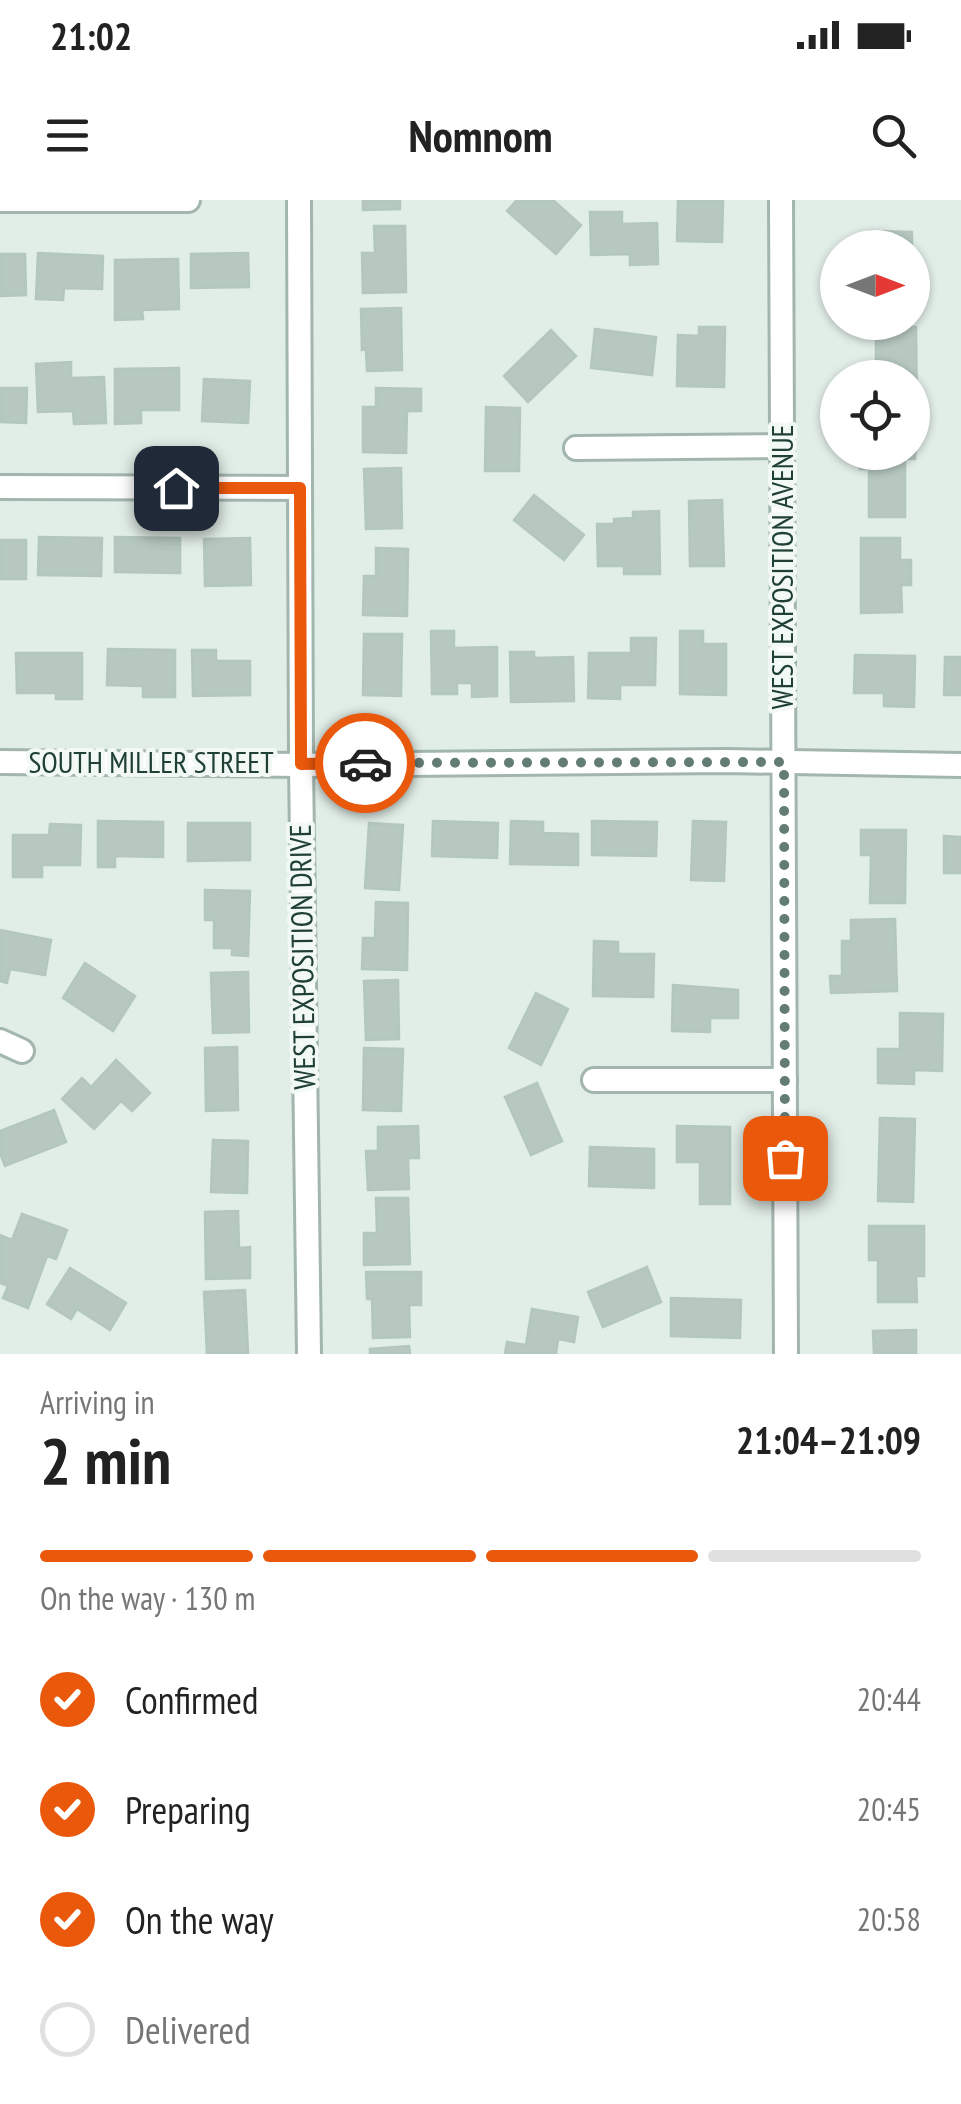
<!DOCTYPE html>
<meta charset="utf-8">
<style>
body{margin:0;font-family:"PT Sans Narrow",sans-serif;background:#f2f2f2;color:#222;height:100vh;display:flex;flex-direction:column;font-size:38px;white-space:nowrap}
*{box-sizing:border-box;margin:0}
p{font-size:32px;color:#767676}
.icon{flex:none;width:55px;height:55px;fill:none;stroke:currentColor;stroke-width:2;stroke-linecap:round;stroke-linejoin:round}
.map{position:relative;height:1154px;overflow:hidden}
.drawer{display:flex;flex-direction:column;background:#fff;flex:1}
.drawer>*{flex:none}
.needle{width:65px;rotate:90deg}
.tools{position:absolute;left:820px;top:30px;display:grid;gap:20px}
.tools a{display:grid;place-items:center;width:110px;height:110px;border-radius:50%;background:#fff;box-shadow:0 2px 8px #0004;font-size:50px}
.pin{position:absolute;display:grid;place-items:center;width:85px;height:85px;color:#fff;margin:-42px;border-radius:20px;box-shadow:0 5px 15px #0006}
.courier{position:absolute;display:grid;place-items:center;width:100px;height:100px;margin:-50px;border:8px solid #ea580c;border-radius:50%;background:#fff;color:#222;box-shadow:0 2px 12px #0007}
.head em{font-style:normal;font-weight:600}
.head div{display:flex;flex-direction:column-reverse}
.head{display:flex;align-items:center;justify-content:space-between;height:170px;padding:0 40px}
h1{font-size:65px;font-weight:600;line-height:75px}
.bar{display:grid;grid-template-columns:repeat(4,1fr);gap:15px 10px;align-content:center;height:120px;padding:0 40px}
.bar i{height:12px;border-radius:8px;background:#e0e0e0}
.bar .active{background:#ea580c}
.bar p{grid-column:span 4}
ol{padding:0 40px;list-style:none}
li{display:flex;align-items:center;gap:30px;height:110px}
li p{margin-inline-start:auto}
li .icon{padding:10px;border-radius:50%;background:#ea580c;color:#fff;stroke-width:4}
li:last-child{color:#767676}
li i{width:55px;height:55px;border:5px solid #e0e0e0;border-radius:50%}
.status{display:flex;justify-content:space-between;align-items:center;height:70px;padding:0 50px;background:#fff;direction:ltr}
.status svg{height:28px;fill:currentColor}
header{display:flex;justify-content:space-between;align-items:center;height:130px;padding:0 40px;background:#fff;font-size:45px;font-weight:600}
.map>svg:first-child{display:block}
</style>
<div class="status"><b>21:02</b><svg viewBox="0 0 49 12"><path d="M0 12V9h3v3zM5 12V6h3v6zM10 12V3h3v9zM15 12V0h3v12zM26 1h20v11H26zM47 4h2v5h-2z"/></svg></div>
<header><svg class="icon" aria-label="menu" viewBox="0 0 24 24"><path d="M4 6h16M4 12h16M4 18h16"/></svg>Nomnom<svg class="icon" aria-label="search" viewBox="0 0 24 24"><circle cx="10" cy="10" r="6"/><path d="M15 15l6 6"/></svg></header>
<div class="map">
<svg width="961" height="1154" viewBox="0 0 961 1154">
<rect width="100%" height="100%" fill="#e1ede7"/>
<g fill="#b6c8c0" stroke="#b3c7be" stroke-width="2.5">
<path d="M 363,0 L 400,0 L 400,9 L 363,10 Z"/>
<path d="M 517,0 L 553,0 L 581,25 L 556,54 L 507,11 Z"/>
<path d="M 678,0 L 723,0 L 722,42 L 677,41 Z"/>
<path d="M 590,12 L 622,12 L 622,24 L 657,23 L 658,64 L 630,65 L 630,54 L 591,55 Z"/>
<path d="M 374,26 L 405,26 L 406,92 L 363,93 L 362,53 L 375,53 Z"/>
<path d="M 869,31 L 912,32 L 912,48 L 868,48 Z"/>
<path d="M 38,53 L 103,56 L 102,89 L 64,88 L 63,100 L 36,99 Z"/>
<path d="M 248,53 L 249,87 L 191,88 L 191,54 Z"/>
<path d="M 0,54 L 25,54 L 26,95 L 0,96 Z"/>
<path d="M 178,59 L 179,109 L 142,110 L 143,119 L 115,120 L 115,60 Z"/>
<path d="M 401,108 L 402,170 L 367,171 L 366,149 L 362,150 L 361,109 Z"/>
<path d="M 699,127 L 725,127 L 724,187 L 677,186 L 678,135 L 699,136 Z"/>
<path d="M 876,127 L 916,127 L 917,211 L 912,211 L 912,178 L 876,178 Z"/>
<path d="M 595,129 L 656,137 L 652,175 L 591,168 Z"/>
<path d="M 551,130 L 576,156 L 528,202 L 504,176 Z"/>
<path d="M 71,162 L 71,178 L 104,177 L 106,223 L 74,224 L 73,211 L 38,212 L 36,164 Z"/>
<path d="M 179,168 L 179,210 L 141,210 L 141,223 L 115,224 L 115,169 Z"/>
<path d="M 204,179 L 250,181 L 248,223 L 202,221 Z"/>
<path d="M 0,188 L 27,188 L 26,223 L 0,222 Z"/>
<path d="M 376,188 L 421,189 L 421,211 L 407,211 L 406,253 L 363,252 L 363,207 L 376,207 Z"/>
<path d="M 486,207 L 520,208 L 519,271 L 485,271 Z"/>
<path d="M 912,239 L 916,239 L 915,259 L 905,259 L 905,317 L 869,317 L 869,269 L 860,269 L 861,252 L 912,252 Z"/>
<path d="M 401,268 L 402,328 L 366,329 L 364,269 Z"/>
<path d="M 534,295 L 584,335 L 564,360 L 514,320 Z"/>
<path d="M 722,300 L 724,366 L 690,366 L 689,301 Z"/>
<path d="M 659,311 L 660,374 L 624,374 L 624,366 L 598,366 L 597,324 L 614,324 L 614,319 L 633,318 L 633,312 Z"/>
<path d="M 39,337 L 102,338 L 101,376 L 38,375 Z"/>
<path d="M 115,337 L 180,338 L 180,373 L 115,372 Z"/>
<path d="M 250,338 L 251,385 L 205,386 L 204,339 Z"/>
<path d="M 861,338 L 900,338 L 900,360 L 911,360 L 911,385 L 901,385 L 902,412 L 861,413 Z"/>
<rect x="0" y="340" width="26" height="39"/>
<path d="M 376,348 L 408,349 L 407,416 L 363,415 L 364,376 L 376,376 Z"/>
<path d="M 431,431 L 454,431 L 454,448 L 497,447 L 497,496 L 472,497 L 472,483 L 457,483 L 457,494 L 432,494 Z"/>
<path d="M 680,431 L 703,431 L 703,444 L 726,444 L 726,495 L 680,494 Z"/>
<path d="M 364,434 L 402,434 L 401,496 L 363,495 Z"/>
<path d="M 631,438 L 656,438 L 655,485 L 620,485 L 620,499 L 588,498 L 589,453 L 631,453 Z"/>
<path d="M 108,449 L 175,450 L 175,497 L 143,497 L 143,486 L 107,485 Z"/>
<path d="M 192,450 L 216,450 L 216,461 L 250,461 L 250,495 L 193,496 Z"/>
<path d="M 510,452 L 534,452 L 534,458 L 573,457 L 574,501 L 511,502 Z"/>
<path d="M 16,453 L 82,453 L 82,499 L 56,499 L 56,493 L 17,493 Z"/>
<path d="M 855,455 L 915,456 L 914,507 L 884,506 L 884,493 L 854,493 Z"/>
<path d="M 945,457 L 961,457 L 961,495 L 944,495 Z"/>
<path d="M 98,621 L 163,622 L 163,657 L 115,656 L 115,667 L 98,667 Z"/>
<path d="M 433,621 L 498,623 L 497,658 L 432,656 Z"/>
<path d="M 511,621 L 543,622 L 543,633 L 578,634 L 578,665 L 510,664 Z"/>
<path d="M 592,621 L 657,622 L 656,656 L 592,655 Z"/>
<path d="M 693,621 L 726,622 L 724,681 L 691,680 Z"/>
<path d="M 188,623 L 250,623 L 250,660 L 188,661 Z"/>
<path d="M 369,623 L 403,625 L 399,690 L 365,688 Z"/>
<path d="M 50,624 L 81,625 L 80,665 L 42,665 L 42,677 L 13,677 L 13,635 L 49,635 Z"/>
<path d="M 861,630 L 906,630 L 905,703 L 870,703 L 871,655 L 861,655 Z"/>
<path d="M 944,636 L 961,637 L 961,673 L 944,673 Z"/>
<path d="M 205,690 L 250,691 L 248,756 L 232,755 L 232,748 L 214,748 L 214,720 L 205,720 Z"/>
<path d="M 376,702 L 408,703 L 407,770 L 362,769 L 363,738 L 375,738 Z"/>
<path d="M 895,719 L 897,791 L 831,793 L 830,776 L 842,776 L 842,741 L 851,741 L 851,720 Z"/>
<path d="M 0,730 L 51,740 L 45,775 L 10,769 L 7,783 L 0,781 Z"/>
<path d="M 594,741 L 618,742 L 618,754 L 654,754 L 653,797 L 593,796 Z"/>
<path d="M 85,763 L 135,796 L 113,831 L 63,798 Z"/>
<path d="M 248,772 L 249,832 L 213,833 L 211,773 Z"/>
<path d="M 398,780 L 399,839 L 366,840 L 364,781 Z"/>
<path d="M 673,785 L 738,790 L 738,818 L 710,818 L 710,832 L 672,831 Z"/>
<path d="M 536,793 L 568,809 L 541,865 L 509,848 Z"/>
<path d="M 900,813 L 943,814 L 942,871 L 914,870 L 914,884 L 878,883 L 878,849 L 900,849 Z"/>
<path d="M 237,847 L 238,910 L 206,911 L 205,848 Z"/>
<path d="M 364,848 L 403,849 L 401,911 L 363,910 Z"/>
<path d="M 116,860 L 150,893 L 132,911 L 121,901 L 94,929 L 62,899 L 82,878 L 91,887 Z"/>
<path d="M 537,883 L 562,941 L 531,955 L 505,897 Z"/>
<path d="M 54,910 L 66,942 L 5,966 L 0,953 L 0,931 Z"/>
<path d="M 880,918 L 915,919 L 913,1002 L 878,1001 Z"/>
<path d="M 418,926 L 419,958 L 408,958 L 409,989 L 368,990 L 366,951 L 378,951 L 378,927 Z"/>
<path d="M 677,926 L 730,927 L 730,1004 L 700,1004 L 700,962 L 677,962 Z"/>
<path d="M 213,940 L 248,941 L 247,993 L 211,992 Z"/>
<path d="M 590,947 L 654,949 L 654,988 L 589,986 Z"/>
<path d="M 376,998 L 408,998 L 410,1064 L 364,1065 L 364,1033 L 377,1033 Z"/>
<path d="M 238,1011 L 239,1048 L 250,1047 L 250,1078 L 206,1079 L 205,1012 Z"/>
<path d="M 22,1014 L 67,1030 L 56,1059 L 47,1056 L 28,1108 L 3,1098 L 8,1086 L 0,1083 L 0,1035 L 12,1040 Z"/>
<path d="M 869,1026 L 924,1026 L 924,1076 L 916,1076 L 917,1102 L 878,1102 L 878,1060 L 869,1060 Z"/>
<path d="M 647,1067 L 661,1102 L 603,1127 L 588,1092 Z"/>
<path d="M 70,1068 L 126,1103 L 110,1130 L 77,1109 L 71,1119 L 47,1104 Z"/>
<path d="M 366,1072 L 421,1072 L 421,1105 L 409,1105 L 410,1137 L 373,1138 L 372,1099 L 367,1099 Z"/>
<path d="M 245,1090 L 248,1153 L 207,1154 L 204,1092 Z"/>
<path d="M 671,1098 L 741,1100 L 740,1138 L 671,1136 Z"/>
<path d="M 532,1109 L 578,1117 L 574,1142 L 558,1139 L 556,1154 L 505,1154 L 507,1142 L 526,1145 Z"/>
<path d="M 916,1130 L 916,1154 L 874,1154 L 873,1131 Z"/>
<path d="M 409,1146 L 410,1154 L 370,1154 L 370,1149 Z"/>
</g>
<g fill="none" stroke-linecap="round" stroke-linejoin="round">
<g stroke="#a3b6ae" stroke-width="28">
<g id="minor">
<path d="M 0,0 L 188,0"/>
<path d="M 299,0 L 301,565 L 309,1154"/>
<path d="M 781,0 L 786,1154"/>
<path d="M 576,248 L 782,246"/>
<path d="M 0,287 L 300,288"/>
<path d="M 0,562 L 301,565 L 726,561 L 961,565"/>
<path d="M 0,841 L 22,851"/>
<path d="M 594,880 L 785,880"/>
</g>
</g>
<use href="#minor" stroke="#fff" stroke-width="22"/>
</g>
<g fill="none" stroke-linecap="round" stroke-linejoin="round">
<path stroke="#647d74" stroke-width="10" stroke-dasharray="0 18" d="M 365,563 L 784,562 L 785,958"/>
<path stroke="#ea580c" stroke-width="12" d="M 176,288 L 300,288 L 301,564 L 365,563"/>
</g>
<g text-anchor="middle" stroke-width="8" stroke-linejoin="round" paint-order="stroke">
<g font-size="30" fill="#204036" stroke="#f2f9f5">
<text transform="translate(783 367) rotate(-90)" y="10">WEST EXPOSITION AVENUE</text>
<text x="151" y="573">SOUTH MILLER STREET</text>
<text transform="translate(303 757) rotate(-91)" y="10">WEST EXPOSITION DRIVE</text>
</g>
</g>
</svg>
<div class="tools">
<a><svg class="needle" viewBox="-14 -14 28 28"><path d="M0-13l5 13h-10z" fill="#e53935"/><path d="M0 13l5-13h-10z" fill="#767676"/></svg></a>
<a><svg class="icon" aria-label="locate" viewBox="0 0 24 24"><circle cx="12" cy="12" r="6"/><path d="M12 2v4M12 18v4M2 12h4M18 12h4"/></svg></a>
</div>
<div class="pin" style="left:785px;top:958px;background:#ea580c"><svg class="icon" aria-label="bag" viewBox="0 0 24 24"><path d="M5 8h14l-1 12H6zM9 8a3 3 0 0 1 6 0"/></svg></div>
<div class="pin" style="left:176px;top:288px;background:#1f2937"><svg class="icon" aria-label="home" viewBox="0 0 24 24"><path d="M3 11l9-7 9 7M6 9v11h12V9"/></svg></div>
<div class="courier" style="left:365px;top:563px"><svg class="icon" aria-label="car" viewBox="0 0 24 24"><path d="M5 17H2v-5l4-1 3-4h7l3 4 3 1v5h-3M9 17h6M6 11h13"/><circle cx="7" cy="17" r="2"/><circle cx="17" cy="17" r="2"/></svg></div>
</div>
<section class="drawer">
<div class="head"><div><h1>2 min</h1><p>Arriving in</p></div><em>21:04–21:09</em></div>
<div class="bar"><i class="active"></i><i class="active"></i><i class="active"></i><i></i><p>On the way · 130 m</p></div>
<ol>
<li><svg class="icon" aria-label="check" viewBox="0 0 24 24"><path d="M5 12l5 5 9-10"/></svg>Confirmed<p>20:44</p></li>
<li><svg class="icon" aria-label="check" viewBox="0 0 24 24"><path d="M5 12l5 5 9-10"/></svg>Preparing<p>20:45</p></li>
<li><svg class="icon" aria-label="check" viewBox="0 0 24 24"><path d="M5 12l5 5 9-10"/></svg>On the way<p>20:58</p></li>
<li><i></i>Delivered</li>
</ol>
</section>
